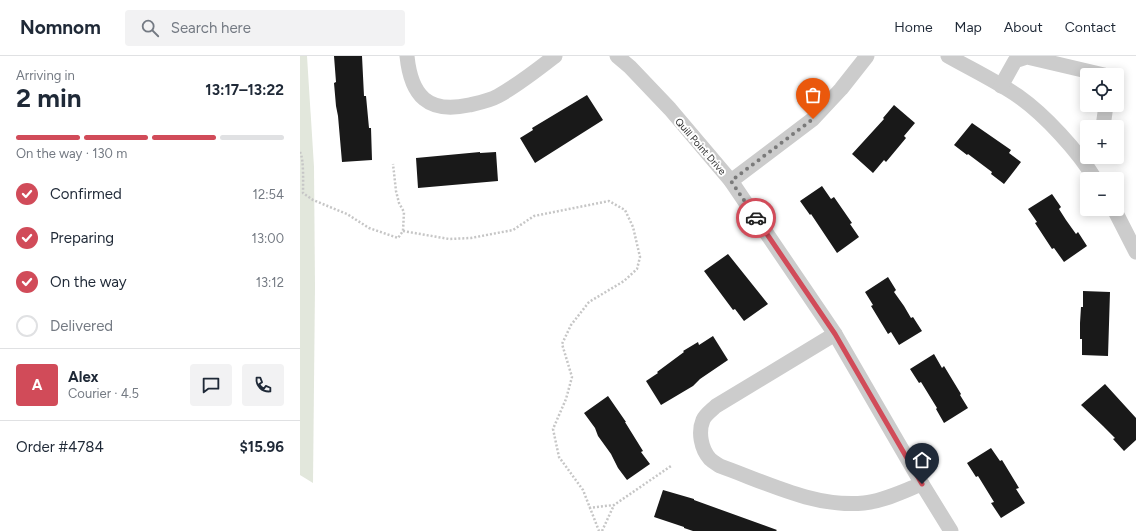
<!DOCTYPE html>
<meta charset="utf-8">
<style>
body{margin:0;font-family:Figtree,sans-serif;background:#f2f2f3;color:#1f2937;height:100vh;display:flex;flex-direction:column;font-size:15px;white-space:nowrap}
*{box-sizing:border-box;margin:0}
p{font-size:13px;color:#747a83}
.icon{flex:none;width:22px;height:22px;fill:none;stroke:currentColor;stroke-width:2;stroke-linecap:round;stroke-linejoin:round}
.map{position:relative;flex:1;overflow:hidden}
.sheet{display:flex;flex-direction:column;background:#fff;width:300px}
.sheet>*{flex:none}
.controls{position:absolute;left:780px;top:12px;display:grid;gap:8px}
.controls a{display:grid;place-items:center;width:44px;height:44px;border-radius:4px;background:#fff;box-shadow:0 2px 10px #0003;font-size:20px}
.pin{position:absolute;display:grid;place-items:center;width:34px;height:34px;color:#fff;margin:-41px -17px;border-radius:50% 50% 50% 0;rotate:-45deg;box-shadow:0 0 4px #0007}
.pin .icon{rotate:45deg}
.courier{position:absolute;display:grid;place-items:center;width:40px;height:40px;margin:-20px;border:3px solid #d14b59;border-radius:50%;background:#fff;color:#222;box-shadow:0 1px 5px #0007}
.headline em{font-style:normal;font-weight:700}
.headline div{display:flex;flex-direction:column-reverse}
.headline{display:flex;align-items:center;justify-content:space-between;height:68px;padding:0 16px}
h1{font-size:26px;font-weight:700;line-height:30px}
.bar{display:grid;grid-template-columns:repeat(4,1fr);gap:6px 4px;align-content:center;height:48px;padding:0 16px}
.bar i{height:5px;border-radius:3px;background:#e0e1e3}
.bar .current{background:#d14b59}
.bar p{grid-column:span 4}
.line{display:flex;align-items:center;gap:10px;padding:0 16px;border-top:1px solid #e0e1e3}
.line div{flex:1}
.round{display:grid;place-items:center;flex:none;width:42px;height:42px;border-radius:4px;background:#f2f2f3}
ol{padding:0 16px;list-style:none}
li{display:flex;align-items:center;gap:12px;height:44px}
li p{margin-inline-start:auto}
li .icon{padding:4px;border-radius:50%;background:#d14b59;color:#fff;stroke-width:4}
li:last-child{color:#747a83}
li i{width:22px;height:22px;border:2px solid #e0e1e3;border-radius:50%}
header{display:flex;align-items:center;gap:24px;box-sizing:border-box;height:56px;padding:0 20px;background:#fff;border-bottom:1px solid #e0e1e3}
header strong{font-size:19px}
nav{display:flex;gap:22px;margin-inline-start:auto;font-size:14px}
.search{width:280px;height:36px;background:#f2f2f3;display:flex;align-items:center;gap:10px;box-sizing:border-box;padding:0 14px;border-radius:4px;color:#747a83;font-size:15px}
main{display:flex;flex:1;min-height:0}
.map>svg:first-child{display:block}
</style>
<header>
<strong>Nomnom</strong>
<div class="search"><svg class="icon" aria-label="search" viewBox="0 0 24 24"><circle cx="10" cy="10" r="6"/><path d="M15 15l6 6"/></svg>Search here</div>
<nav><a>Home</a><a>Map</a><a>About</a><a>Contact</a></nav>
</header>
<main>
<section class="sheet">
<div class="headline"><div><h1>2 min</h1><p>Arriving in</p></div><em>13:17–13:22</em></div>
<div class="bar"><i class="current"></i><i class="current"></i><i class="current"></i><i></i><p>On the way · 130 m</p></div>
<ol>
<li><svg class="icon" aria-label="check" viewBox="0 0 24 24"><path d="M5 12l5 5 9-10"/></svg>Confirmed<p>12:54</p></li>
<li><svg class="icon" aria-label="check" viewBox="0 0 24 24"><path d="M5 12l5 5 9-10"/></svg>Preparing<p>13:00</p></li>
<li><svg class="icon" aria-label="check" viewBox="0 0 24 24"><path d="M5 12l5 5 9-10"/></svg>On the way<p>13:12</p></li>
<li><i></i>Delivered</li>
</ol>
<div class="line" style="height:72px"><b class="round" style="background:#d14b59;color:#fff">A</b><div><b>Alex</b><p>Courier · 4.5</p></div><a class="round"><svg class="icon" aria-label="chat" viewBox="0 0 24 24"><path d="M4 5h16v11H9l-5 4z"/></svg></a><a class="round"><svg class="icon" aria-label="phone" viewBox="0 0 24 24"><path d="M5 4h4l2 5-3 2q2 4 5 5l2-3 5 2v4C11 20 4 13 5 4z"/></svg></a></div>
<div class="line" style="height:52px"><div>Order #4784</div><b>$15.96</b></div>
</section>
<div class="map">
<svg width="836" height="475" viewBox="0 0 836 475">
<rect width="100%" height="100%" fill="#fff"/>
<path fill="#e2e7dc" d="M 0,0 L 7,0 L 14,111 L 15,230 L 13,427 L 0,419 Z"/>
<g fill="#191919">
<path d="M 34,0 L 62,0 L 64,40 L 66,40 L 69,72 L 71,72 L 72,104 L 42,106 L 38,60 L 36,50 L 34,27 L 36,26 Z"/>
<path d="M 287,39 L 303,64 L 235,107 L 220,82 L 233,74 L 232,72 Z"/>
<path d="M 594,49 L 615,67 L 604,80 L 606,82 L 586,106 L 584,104 L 573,117 L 552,98 L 584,63 L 583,62 Z"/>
<path d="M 672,67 L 711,94 L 709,97 L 721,106 L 704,128 L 691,118 L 692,116 L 668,98 L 667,99 L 654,89 Z"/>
<path d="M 180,96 L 180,97 L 196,96 L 198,125 L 118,132 L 116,102 Z"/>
<path d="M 522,130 L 531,143 L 534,141 L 552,167 L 550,168 L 559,181 L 537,197 L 511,158 L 510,159 L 500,145 Z"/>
<path d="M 752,138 L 761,151 L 759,153 L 766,164 L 776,178 L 778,176 L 787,190 L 764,206 L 754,192 L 752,193 L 735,167 L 737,166 L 728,153 Z"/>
<path d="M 428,198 L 468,248 L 444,265 L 435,253 L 433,254 L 404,215 Z"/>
<path d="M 588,221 L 596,234 L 594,236 L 604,250 L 611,262 L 613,261 L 622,275 L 599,289 L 591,276 L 588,278 L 571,250 L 573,249 L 565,236 Z"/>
<path d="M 783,235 L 810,236 L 808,300 L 782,299 L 782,283 L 780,283 L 780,267 L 781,251 L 783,251 Z"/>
<path d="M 413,280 L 428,304 L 400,323 L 393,330 L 361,349 L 346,325 L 358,317 L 357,316 L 384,296 L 383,295 L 398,286 L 399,289 Z"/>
<path d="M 634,298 L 642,312 L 644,310 L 661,338 L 660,339 L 668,352 L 644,367 L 636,353 L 637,352 L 621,326 L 619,327 L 610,313 Z"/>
<path d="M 805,328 L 836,362 L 836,384 L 824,395 L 813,383 L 815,382 L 803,370 L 781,349 Z"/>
<path d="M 308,340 L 326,366 L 325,366 L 343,395 L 341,396 L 350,408 L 327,424 L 318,412 L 311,398 L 298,380 L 295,372 L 284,357 Z"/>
<path d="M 691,392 L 700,405 L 702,404 L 719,432 L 716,433 L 725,447 L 701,462 L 691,447 L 694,446 L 678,420 L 676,421 L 667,407 Z"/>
<path d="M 363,434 L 394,443 L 394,444 L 477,474 L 476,475 L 393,475 L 384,472 L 384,471 L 354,461 Z"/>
</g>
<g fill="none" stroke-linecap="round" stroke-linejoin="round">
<g stroke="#c6c6c6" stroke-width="2.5" stroke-dasharray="2 2" stroke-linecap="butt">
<path d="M 0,96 C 4,103 3,127 3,137 L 13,144 L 47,158 L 69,172 L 98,182 L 103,175 L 104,156 L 99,147 L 96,135 L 93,108"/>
<path d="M 103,175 L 149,183 L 171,182 L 213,174 L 234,160 L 309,145 L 325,154 L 333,171 L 340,201 L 337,213 L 324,225 L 289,246 L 271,269 L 262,288 L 272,321 L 266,343 L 253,373 L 259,401 L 283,434 L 299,475"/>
<path d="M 289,452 L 314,449 L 371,410"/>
<path d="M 302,475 L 314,449"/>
</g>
<g stroke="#ccc" stroke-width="15">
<path d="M 107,0 C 111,40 128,58 169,49 C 178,47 189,45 198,40 C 218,29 237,14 255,0"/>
<path d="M 317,0 L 330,11 L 370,53 L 431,125 L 535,278 L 622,428 L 651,475"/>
<path d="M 648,0 C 671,13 696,25 718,40 C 745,59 778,95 795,123"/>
<path d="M 701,30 L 715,5 L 727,1 L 804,19"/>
<path d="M 803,71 L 806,49"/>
<path d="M 431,125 L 513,63 L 541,33 L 567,0"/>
<path d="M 814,153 L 836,196"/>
<path d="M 535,278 L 416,350 C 412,354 405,359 403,364 C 398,376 401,393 410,403 C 413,406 417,408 420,410 C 465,426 515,452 564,447 C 584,445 603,435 622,428"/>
</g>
</g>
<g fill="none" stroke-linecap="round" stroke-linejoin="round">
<path stroke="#7a7a7a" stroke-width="4" stroke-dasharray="0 7.2" d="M 456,162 L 431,125 L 513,63"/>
<path stroke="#d14b59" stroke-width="5" d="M 456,162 L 535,278 L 622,428"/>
</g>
<g text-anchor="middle" stroke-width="4" stroke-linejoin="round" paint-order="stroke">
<g font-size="10" fill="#323232" stroke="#fff">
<text transform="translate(401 90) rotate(49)" y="4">Quill Point Drive</text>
</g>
</g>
</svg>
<div class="controls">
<a><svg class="icon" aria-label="locate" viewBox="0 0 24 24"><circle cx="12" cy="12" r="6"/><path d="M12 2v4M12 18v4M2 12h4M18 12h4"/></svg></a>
<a>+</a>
<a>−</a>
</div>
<div class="pin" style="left:513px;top:63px;background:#ea580c"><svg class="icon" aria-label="bag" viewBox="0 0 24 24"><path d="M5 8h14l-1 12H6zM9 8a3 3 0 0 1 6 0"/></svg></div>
<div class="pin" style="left:622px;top:428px;background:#1f2937"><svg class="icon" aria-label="home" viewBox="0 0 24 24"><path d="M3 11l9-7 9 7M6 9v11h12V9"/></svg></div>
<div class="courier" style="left:456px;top:162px"><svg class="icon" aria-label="car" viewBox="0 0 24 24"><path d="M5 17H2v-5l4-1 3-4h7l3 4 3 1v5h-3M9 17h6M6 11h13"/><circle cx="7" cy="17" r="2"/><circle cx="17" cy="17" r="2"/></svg></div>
</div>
</main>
